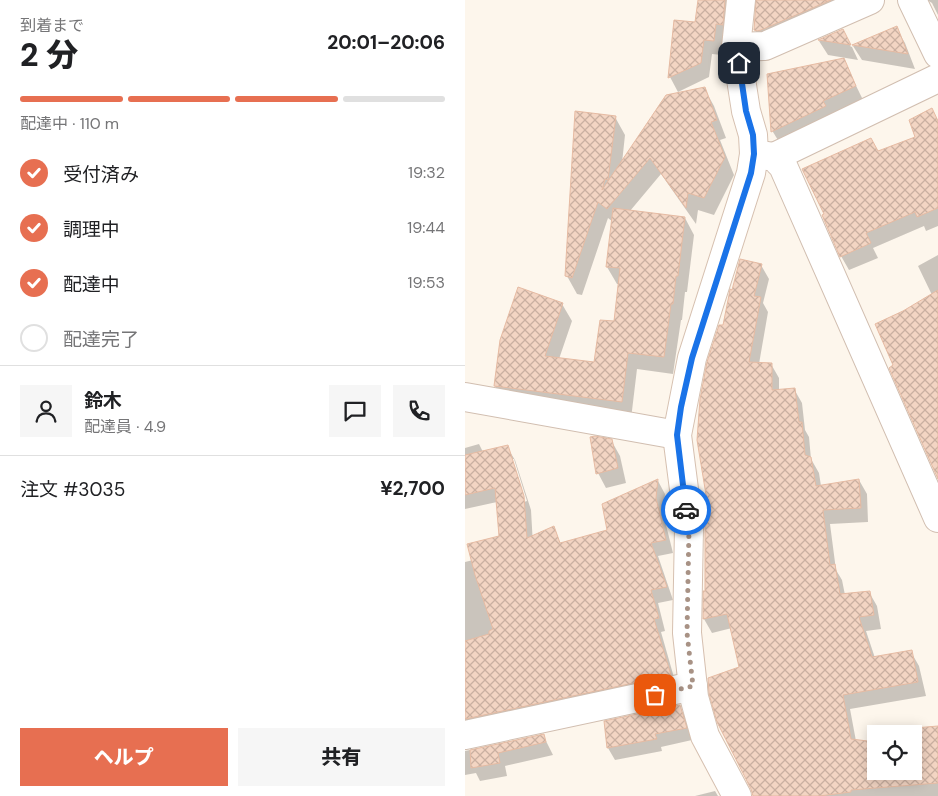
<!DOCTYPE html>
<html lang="ja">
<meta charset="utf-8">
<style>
body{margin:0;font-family:"DM Sans","Noto Sans JP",sans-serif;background:#f6f6f6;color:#202124;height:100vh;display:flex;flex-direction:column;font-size:19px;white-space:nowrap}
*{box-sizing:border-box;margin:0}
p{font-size:16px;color:#757577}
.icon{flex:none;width:28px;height:28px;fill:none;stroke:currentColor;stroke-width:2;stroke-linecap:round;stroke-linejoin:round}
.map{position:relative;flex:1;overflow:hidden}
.details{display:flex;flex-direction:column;background:#fff;width:465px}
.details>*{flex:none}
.tools{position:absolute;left:402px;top:725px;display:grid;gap:10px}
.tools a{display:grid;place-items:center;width:55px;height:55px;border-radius:0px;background:#fff;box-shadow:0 2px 12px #0003;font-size:25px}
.pin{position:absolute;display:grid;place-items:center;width:42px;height:42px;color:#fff;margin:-21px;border-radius:10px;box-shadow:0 2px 8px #0006}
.courier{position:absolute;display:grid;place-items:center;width:50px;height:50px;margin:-25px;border:4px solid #1a73e8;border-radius:50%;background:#fff;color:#222;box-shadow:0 1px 6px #0007}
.headline em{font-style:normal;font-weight:800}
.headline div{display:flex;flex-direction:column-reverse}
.headline{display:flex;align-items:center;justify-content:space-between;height:85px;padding:0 20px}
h1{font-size:32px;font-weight:800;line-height:38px}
.bar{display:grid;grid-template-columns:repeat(4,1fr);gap:8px 5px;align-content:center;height:60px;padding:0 20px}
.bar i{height:6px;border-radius:4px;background:#e0e0e0}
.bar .current{background:#e76f51}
.bar p{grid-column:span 4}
.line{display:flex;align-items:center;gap:12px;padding:0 20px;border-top:1px solid #e0e0e0}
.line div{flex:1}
.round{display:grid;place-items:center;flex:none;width:52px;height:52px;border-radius:0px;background:#f6f6f6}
ol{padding:0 20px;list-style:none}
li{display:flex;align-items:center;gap:15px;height:55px}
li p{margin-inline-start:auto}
li .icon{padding:5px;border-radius:50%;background:#e76f51;color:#fff;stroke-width:4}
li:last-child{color:#757577}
li i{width:28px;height:28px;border:2px solid #e0e0e0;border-radius:50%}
.button{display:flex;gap:10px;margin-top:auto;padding:10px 20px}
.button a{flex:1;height:58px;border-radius:0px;background:#e76f51;color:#fff;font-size:20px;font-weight:800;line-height:58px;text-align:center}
.button a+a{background:#f6f6f6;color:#202124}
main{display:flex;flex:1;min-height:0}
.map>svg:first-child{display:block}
</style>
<main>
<section class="details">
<div class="headline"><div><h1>2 分</h1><p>到着まで</p></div><em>20:01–20:06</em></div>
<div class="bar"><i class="current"></i><i class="current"></i><i class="current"></i><i></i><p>配達中 · 110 m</p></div>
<ol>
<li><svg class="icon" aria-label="check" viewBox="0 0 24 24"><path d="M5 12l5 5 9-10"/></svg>受付済み<p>19:32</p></li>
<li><svg class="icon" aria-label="check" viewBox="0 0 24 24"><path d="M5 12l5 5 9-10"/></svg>調理中<p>19:44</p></li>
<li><svg class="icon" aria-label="check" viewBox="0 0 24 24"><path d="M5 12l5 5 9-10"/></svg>配達中<p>19:53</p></li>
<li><i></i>配達完了</li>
</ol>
<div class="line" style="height:90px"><a class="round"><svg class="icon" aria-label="person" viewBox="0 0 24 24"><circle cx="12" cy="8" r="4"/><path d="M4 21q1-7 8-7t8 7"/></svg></a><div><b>鈴木</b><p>配達員 · 4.9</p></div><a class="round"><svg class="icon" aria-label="chat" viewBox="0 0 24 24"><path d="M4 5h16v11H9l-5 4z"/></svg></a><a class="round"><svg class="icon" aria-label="phone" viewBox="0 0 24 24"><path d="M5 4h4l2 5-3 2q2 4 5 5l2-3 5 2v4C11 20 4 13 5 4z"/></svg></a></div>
<div class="line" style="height:65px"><div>注文 #3035</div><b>¥2,700</b></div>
<div class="button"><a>ヘルプ</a><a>共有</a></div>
</section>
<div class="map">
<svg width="473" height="796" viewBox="0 0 473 796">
<defs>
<pattern id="building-cross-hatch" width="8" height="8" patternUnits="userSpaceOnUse" patternTransform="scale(1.25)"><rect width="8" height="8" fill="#f3d5c3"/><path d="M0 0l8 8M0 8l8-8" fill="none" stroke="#cab0a1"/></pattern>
</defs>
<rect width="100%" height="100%" fill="#fdf6ec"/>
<g fill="#0003" fill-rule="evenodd">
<path d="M 234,0 L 279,0 L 259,38 L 257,55 L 247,54 L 244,77 L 213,92 L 205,77 L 210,21 L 231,24 Z"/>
<path d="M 292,0 L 397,0 L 298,44 L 290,30 Z"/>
<path d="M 462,0 L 473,0 L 473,15 L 467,3 Z"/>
<path d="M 431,28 L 440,43 L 450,69 L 397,60 L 388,46 L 387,47 L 393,60 L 363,55 L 354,41 L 377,31 L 386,47 Z"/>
<path d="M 378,59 L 398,100 L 316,145 L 308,132 L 303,75 Z"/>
<path d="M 239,88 L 249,106 L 261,138 L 255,140 L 269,175 L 249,215 L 233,210 L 231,224 L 196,174 L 165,211 L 220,218 L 229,235 L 222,292 L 220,292 L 217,320 L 216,320 L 208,374 L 172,369 L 166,419 L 40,403 L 30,386 L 97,304 L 107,321 L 94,359 L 130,363 L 150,323 L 155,284 L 152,284 L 142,267 L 148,222 L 143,218 L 117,295 L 112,294 L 102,276 L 150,117 L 160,135 L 157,163 Z"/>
<path d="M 467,110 L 473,121 L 473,226 L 461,231 L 459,226 L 408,248 L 413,258 L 384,270 L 376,256 L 413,152 L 452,138 Z"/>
<path d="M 473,255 L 473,475 L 430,366 L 439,312 L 467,295 L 453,266 Z"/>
<path d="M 296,265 L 304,279 L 298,303 L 303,312 L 294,364 L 306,364 L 314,378 L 314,391 L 329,389 L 337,403 L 340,430 L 344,437 L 346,459 L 354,473 L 356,486 L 394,480 L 402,494 L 403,522 L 365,524 L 371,570 L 377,580 L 380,595 L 404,592 L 412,606 L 416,629 L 401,631 L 410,658 L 446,652 L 454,666 L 461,696 L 385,709 L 391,741 L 411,743 L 411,771 L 449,771 L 449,747 L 451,747 L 473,727 L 473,796 L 289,796 L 276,668 L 267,628 L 247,633 L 239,619 L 244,508 L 259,327 Z"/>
<path d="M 146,440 L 155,456 L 161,483 L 141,488 L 133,473 Z"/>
<path d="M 14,444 L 18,452 L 42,447 L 50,460 L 66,510 L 68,545 L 95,544 L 144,531 L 139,505 L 193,481 L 200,494 L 198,513 L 208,553 L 193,556 L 208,600 L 193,603 L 200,631 L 196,632 L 212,688 L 0,735 L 0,562 L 41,552 L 32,502 L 0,509 L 0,448 ZM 46,459 L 49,459 L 62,501 L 59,502 Z"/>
<path d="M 214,706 L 221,718 L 227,740 L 196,747 L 197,751 L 150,760 L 143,748 L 141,722 Z"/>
<path d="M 78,735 L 88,755 L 40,766 L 42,776 L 15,781 L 11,773 L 0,775 L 0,751 Z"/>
<path d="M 250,791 L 253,796 L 230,796 Z"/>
</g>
<g fill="url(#building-cross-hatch)" stroke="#e6bba3">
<path d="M 233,0 L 260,0 L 258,25 L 251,24 L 249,41 L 239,40 L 236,63 L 203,78 L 209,20 L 230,22 Z"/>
<path d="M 291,0 L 366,0 L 296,30 L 292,31 L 289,30 Z"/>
<path d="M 432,26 L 443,54 L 387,45 Z"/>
<path d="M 378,29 L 386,45 L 353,40 Z"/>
<path d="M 379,58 L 391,86 L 358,101 L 361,106 L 306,132 L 302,74 Z"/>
<path d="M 240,87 L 252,120 L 246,122 L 260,157 L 239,198 L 223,193 L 221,208 L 185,158 L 142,209 L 133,202 L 107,278 L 100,276 L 110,111 L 151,116 L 143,180 L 140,179 L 137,190 L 201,95 Z"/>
<path d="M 467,108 L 473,121 L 473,208 L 452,217 L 450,212 L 401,233 L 406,243 L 375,257 L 357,215 L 359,214 L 337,169 L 406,138 L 413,151 L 450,137 L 444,120 Z"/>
<path d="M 148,208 L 220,217 L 213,276 L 211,276 L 208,304 L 206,304 L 199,357 L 163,353 L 157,402 L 29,386 L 35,340 L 53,287 L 98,303 L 80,356 L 129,362 L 135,320 L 149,321 L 155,268 L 141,267 Z"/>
<path d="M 275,259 L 297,264 L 289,296 L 296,297 L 284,362 L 307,363 L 307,390 L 330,388 L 334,422 L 337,422 L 340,455 L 346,457 L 351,486 L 394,479 L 396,508 L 358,510 L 365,565 L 370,564 L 375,594 L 405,591 L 409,615 L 394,617 L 407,657 L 447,650 L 453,682 L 378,695 L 386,739 L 411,742 L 411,771 L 449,771 L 449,728 L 473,726 L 473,783 L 386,790 L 386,792 L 354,796 L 288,796 L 286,789 L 252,722 L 244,694 L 243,678 L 274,667 L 262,614 L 238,619 L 238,591 L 240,591 L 240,528 L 237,508 L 243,507 L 232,440 L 235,399 L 242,362 L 254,325 L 258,325 L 264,295 L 265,289 L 267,290 Z"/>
<path d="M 473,290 L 473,479 L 424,368 L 428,365 L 410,324 L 438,311 Z"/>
<path d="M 130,436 L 147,439 L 153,468 L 131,474 L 125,437 Z"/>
<path d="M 43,445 L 59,496 L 62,538 L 89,526 L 95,543 L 142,530 L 137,504 L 193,479 L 191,498 L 201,540 L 186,543 L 202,587 L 186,590 L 194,618 L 189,619 L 206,675 L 0,719 L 0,641 L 24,634 L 24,631 L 28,629 L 10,575 L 2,544 L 34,536 L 30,488 L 0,495 L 0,455 Z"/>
<path d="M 215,705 L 222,728 L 190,734 L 192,739 L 142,748 L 139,721 Z"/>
<path d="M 79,734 L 81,742 L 33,753 L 35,763 L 6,768 L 5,750 Z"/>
</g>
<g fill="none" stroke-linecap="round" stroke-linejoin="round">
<g stroke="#d1beb0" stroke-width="30">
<g id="minor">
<path d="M 447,0 L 473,54"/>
<path d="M 271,47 L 300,46 L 405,0"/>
<path d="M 289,154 L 309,157 L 318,166 L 473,518"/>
<path d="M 309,157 L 473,78"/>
<path d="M 0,397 L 212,435"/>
<path d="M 0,735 L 228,686"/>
</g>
</g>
<g stroke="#d6c0b0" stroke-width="30">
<path id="secondary" d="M 272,796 L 240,736 L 229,697 L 222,633 L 224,528 L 212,435 L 227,358 L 286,173 L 289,154 L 288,135 L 281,111 L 271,47 L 276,0"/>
</g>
<use href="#minor" stroke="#fff" stroke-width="28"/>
<use href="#secondary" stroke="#fff" stroke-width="28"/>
</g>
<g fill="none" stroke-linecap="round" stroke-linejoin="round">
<path stroke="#a89285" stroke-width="5" stroke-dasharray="0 9" d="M 190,695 L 228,686 L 222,633 L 224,528 L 221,510"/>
<path stroke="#1a73e8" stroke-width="6" d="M 221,510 L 212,435 L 216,407 L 227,358 L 286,173 L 289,154 L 288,135 L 281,111 L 274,63"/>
</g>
</svg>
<div class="tools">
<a><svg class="icon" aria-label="locate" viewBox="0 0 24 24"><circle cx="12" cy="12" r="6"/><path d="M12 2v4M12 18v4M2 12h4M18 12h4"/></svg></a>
</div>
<div class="pin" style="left:190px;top:695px;background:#ea580c"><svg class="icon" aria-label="bag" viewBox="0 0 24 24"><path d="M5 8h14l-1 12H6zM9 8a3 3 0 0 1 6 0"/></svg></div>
<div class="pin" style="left:274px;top:63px;background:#1f2937"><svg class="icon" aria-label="home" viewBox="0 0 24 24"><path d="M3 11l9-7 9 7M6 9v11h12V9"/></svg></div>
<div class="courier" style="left:221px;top:510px"><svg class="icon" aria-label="car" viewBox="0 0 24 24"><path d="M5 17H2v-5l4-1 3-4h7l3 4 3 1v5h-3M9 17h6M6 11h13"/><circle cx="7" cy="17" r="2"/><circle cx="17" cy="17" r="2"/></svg></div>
</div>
</main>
